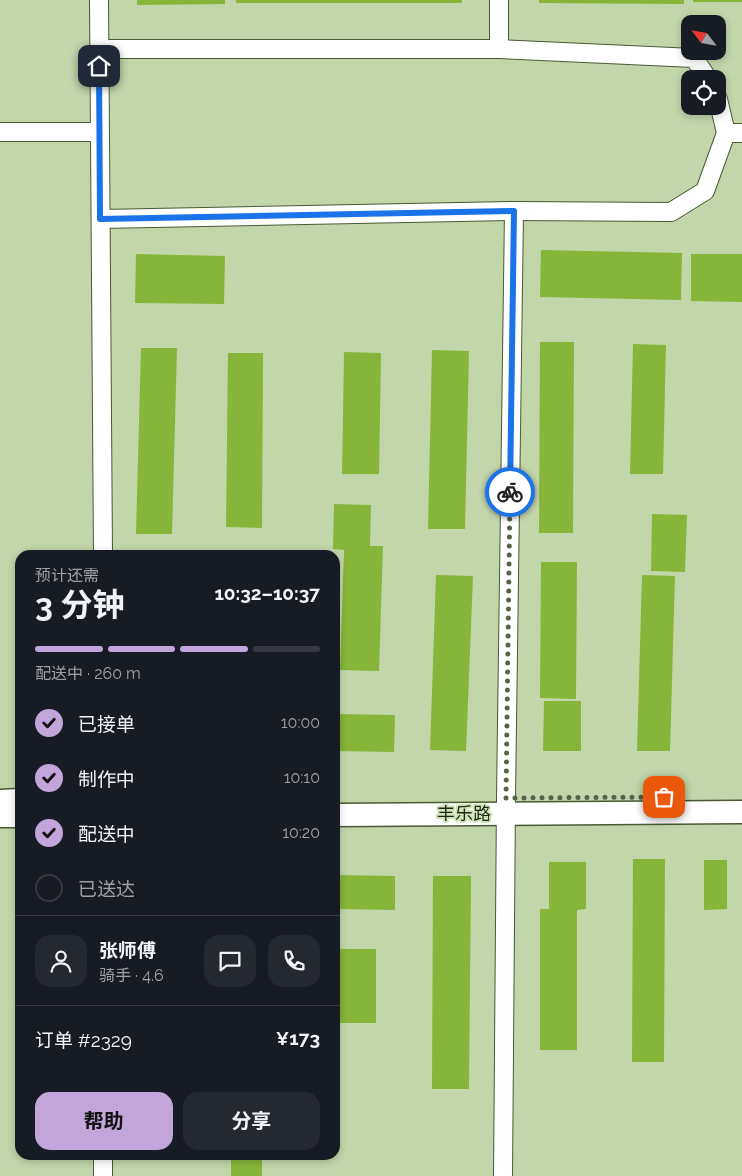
<!DOCTYPE html>
<html lang="zh">
<meta charset="utf-8">
<style>
body{margin:0;font-family:Raleway,"Noto Sans SC",sans-serif;background:#242831;color:#f1f3f6;height:100vh;display:flex;flex-direction:column;font-size:19px;white-space:nowrap}
*{box-sizing:border-box;margin:0}
p{font-size:16px;color:#9ea1a6}
.icon{flex:none;width:28px;height:28px;fill:none;stroke:currentColor;stroke-width:2;stroke-linecap:round;stroke-linejoin:round}
.map{position:relative;flex:1;overflow:hidden}
.drawer{position:absolute;left:15px;top:550px;width:325px;height:610px;display:flex;flex-direction:column;background:#171b24;border-radius:15px;box-shadow:0 2px 8px #0003}
.drawer>*{flex:none}
.needle{width:32px;rotate:301deg}
.tools{position:absolute;left:681px;top:15px;display:grid;gap:10px}
.tools a{display:grid;place-items:center;width:45px;height:45px;border-radius:10px;background:#171b24;box-shadow:0 2px 8px #0003;font-size:25px}
.pin{position:absolute;display:grid;place-items:center;width:42px;height:42px;color:#fff;margin:-21px;border-radius:10px;box-shadow:0 2px 8px #0006}
.courier{position:absolute;display:grid;place-items:center;width:50px;height:50px;margin:-25px;border:4px solid #1a73e8;border-radius:50%;background:#fff;color:#222;box-shadow:0 1px 6px #0007}
.head em{font-style:normal;font-weight:700}
.head div{display:flex;flex-direction:column-reverse}
.head{display:flex;align-items:center;justify-content:space-between;height:85px;padding:0 20px}
h1{font-size:32px;font-weight:700;line-height:38px}
.bar{display:grid;grid-template-columns:repeat(4,1fr);gap:8px 5px;align-content:center;height:60px;padding:0 20px}
.bar i{height:6px;border-radius:4px;background:#363941}
.bar .active{background:#c1a5db}
.bar p{grid-column:span 4}
.line{display:flex;align-items:center;gap:12px;padding:0 20px;border-top:1px solid #363941}
.line div{flex:1}
.round{display:grid;place-items:center;flex:none;width:52px;height:52px;border-radius:15px;background:#242831}
ol{padding:0 20px;list-style:none}
li{display:flex;align-items:center;gap:15px;height:55px}
li p{margin-inline-start:auto}
li .icon{padding:5px;border-radius:50%;background:#c1a5db;color:#111;stroke-width:4}
li:last-child{color:#9ea1a6}
li i{width:28px;height:28px;border:2px solid #363941;border-radius:50%}
.primary-button{display:flex;gap:10px;margin-top:auto;padding:10px 20px}
.primary-button a{flex:1;height:58px;border-radius:15px;background:#c1a5db;color:#111;font-size:20px;font-weight:700;line-height:58px;text-align:center}
.primary-button a+a{background:#242831;color:#f1f3f6}
.map>svg:first-child{display:block}
</style>
<div class="map">
<svg width="742" height="1176" viewBox="0 0 742 1176">
<rect width="100%" height="100%" fill="#c2d6aa"/>
<g fill="#87b539">
<path d="M 137,0 L 225,0 L 225,4 L 137,5 Z"/>
<rect x="236" y="0" width="226" height="3"/>
<path d="M 539,0 L 684,0 L 684,4 L 539,3 Z"/>
<rect x="693" y="0" width="49" height="2"/>
<path d="M 541,250 L 682,253 L 681,300 L 540,297 Z"/>
<path d="M 136,254 L 225,256 L 224,304 L 135,303 Z"/>
<path d="M 691,254 L 742,254 L 742,302 L 691,301 Z"/>
<path d="M 540,342 L 574,342 L 573,533 L 539,533 Z"/>
<path d="M 633,344 L 666,345 L 663,474 L 630,474 Z"/>
<path d="M 141,348 L 177,348 L 172,534 L 136,534 Z"/>
<path d="M 432,350 L 469,351 L 465,529 L 428,529 Z"/>
<path d="M 344,352 L 381,353 L 379,474 L 342,474 Z"/>
<path d="M 228,353 L 263,353 L 262,528 L 226,527 Z"/>
<path d="M 334,504 L 371,505 L 370,546 L 383,546 L 379,671 L 340,670 L 344,550 L 333,549 Z"/>
<path d="M 652,514 L 687,515 L 685,572 L 651,571 Z"/>
<path d="M 541,562 L 577,562 L 576,699 L 540,698 Z"/>
<path d="M 436,575 L 473,576 L 466,751 L 430,750 Z"/>
<path d="M 642,575 L 675,576 L 670,751 L 637,751 Z"/>
<path d="M 544,701 L 581,701 L 581,751 L 543,751 Z"/>
<path d="M 335,714 L 395,715 L 394,752 L 335,751 Z"/>
<path d="M 633,859 L 665,859 L 664,1062 L 632,1062 Z"/>
<path d="M 704,860 L 727,860 L 727,909 L 704,910 Z"/>
<path d="M 549,862 L 586,862 L 586,909 L 577,910 L 577,1050 L 540,1050 L 540,909 L 549,909 Z"/>
<path d="M 335,875 L 395,876 L 395,910 L 335,909 Z"/>
<path d="M 433,876 L 471,876 L 469,1089 L 432,1089 Z"/>
<path d="M 339,949 L 376,949 L 376,1023 L 338,1023 Z"/>
<rect x="231" y="1155" width="31" height="21"/>
</g>
<g fill="none" stroke-linecap="round" stroke-linejoin="round">
<g stroke="#4a5a33" stroke-width="20">
<g id="minor">
<path d="M 99,0 L 103,555"/>
<path d="M 99,49 L 499,49 L 694,58 L 708,79"/>
<path d="M 499,49 L 499,0"/>
<path d="M 0,132 L 100,132"/>
<path d="M 726,133 L 742,133"/>
<path d="M 101,219 L 514,211 L 671,212 L 705,191 L 726,133 L 718,99"/>
<path d="M 103,1176 L 103,1155"/>
<path d="M 503,1176 L 506,798 L 514,211"/>
</g>
</g>
<g stroke="#4a5a33" stroke-width="25">
<g id="tertiary">
<path d="M 0,801 L 20,800"/>
<path d="M 335,815 L 742,812"/>
<path d="M 0,816 L 20,816"/>
</g>
</g>
<use href="#minor" stroke="#fff" stroke-width="18"/>
<use href="#tertiary" stroke="#fff" stroke-width="22"/>
</g>
<g fill="none" stroke-linecap="round" stroke-linejoin="round">
<path stroke="#576248" stroke-width="5" stroke-dasharray="0 9" d="M 510,492 L 506,798 L 664,797"/>
<path stroke="#1a73e8" stroke-width="6" d="M 99,66 L 100,219 L 514,211 L 510,492"/>
</g>
<g text-anchor="middle" stroke-width="4" stroke-linejoin="round" paint-order="stroke">
<g font-size="18" fill="#1d2414" stroke="#cfe3b7">
<text x="464" y="820">丰乐路</text>
</g>
</g>
</svg>
<div class="tools">
<a><svg class="needle" viewBox="-14 -14 28 28"><path d="M0-13l5 13h-10z" fill="#e53935"/><path d="M0 13l5-13h-10z" fill="#9ea1a6"/></svg></a>
<a><svg class="icon" aria-label="locate" viewBox="0 0 24 24"><circle cx="12" cy="12" r="6"/><path d="M12 2v4M12 18v4M2 12h4M18 12h4"/></svg></a>
</div>
<div class="pin" style="left:664px;top:797px;background:#ea580c"><svg class="icon" aria-label="bag" viewBox="0 0 24 24"><path d="M5 8h14l-1 12H6zM9 8a3 3 0 0 1 6 0"/></svg></div>
<div class="pin" style="left:99px;top:66px;background:#1f2937"><svg class="icon" aria-label="home" viewBox="0 0 24 24"><path d="M3 11l9-7 9 7M6 9v11h12V9"/></svg></div>
<div class="courier" style="left:510px;top:492px"><svg class="icon" aria-label="bike" viewBox="0 0 24 24"><circle cx="6" cy="16" r="4"/><circle cx="18" cy="16" r="4"/><path d="M6 16l4-8h5l3 8M10 8l3 8H6M13 5h3"/></svg></div>
<section class="drawer">
<div class="head"><div><h1>3 分钟</h1><p>预计还需</p></div><em>10:32–10:37</em></div>
<div class="bar"><i class="active"></i><i class="active"></i><i class="active"></i><i></i><p>配送中 · 260 m</p></div>
<ol>
<li><svg class="icon" aria-label="check" viewBox="0 0 24 24"><path d="M5 12l5 5 9-10"/></svg>已接单<p>10:00</p></li>
<li><svg class="icon" aria-label="check" viewBox="0 0 24 24"><path d="M5 12l5 5 9-10"/></svg>制作中<p>10:10</p></li>
<li><svg class="icon" aria-label="check" viewBox="0 0 24 24"><path d="M5 12l5 5 9-10"/></svg>配送中<p>10:20</p></li>
<li><i></i>已送达</li>
</ol>
<div class="line" style="height:90px"><a class="round"><svg class="icon" aria-label="person" viewBox="0 0 24 24"><circle cx="12" cy="8" r="4"/><path d="M4 21q1-7 8-7t8 7"/></svg></a><div><b>张师傅</b><p>骑手 · 4.6</p></div><a class="round"><svg class="icon" aria-label="chat" viewBox="0 0 24 24"><path d="M4 5h16v11H9l-5 4z"/></svg></a><a class="round"><svg class="icon" aria-label="phone" viewBox="0 0 24 24"><path d="M5 4h4l2 5-3 2q2 4 5 5l2-3 5 2v4C11 20 4 13 5 4z"/></svg></a></div>
<div class="line" style="height:65px"><div>订单 #2329</div><b>¥173</b></div>
<div class="primary-button"><a>帮助</a><a>分享</a></div>
</section>
</div>
